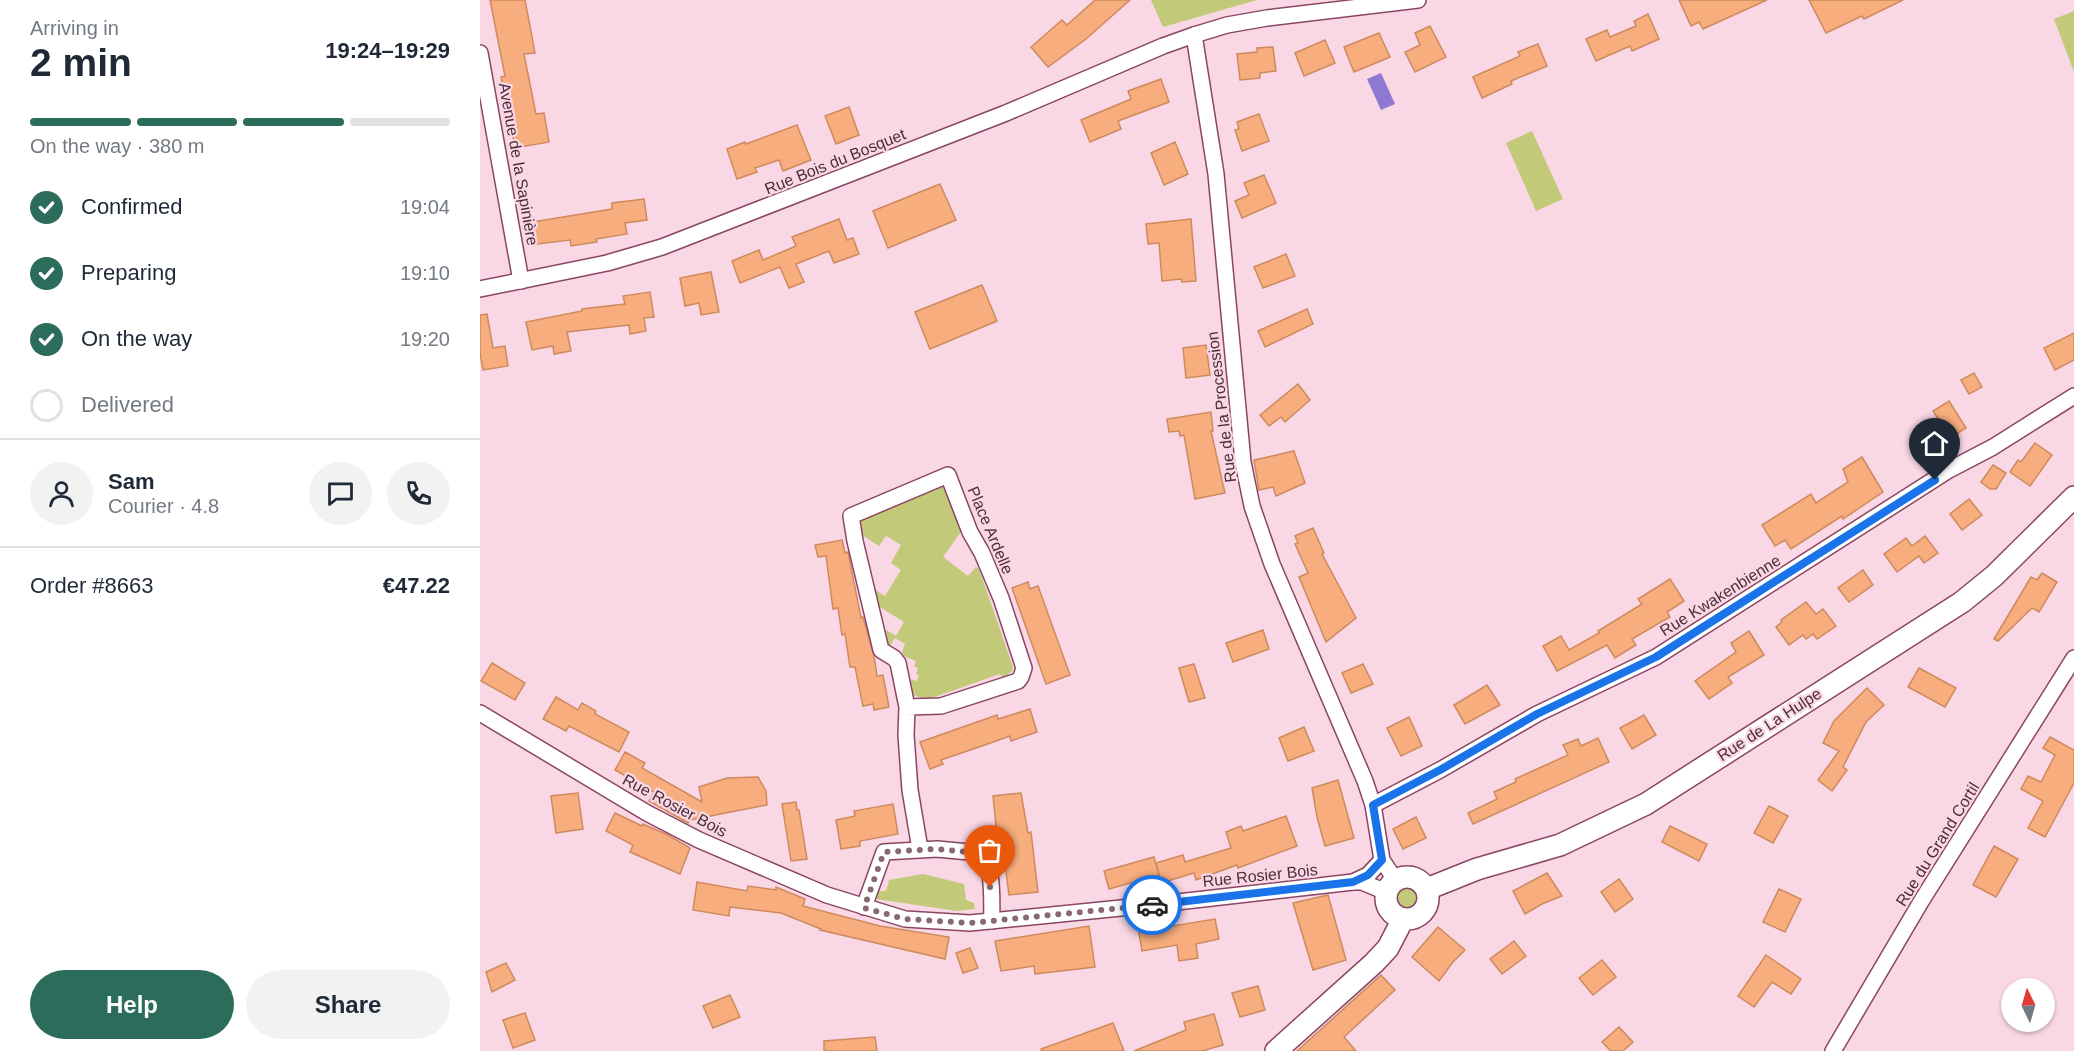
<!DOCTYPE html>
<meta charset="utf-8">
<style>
body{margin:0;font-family:Helvetica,sans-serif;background:#f2f2f3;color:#1f2937;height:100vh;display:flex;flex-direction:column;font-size:22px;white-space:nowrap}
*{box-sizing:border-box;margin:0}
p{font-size:20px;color:#747a83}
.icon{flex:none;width:33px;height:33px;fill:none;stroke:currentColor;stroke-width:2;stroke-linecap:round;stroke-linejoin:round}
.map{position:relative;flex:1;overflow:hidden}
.drawer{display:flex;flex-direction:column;background:#fff;width:480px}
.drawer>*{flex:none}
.needle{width:39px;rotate:355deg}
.buttons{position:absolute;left:1521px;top:978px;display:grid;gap:12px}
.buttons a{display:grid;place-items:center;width:54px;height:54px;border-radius:50%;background:#fff;box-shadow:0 2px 4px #0004;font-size:30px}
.pin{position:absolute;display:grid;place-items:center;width:51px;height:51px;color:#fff;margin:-62px -26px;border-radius:50% 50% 50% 0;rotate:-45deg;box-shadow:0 0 6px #0007}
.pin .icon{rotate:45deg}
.courier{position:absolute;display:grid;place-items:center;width:60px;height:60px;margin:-30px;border:4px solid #1a73e8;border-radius:50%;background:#fff;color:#222;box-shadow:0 2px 8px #0007}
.headline em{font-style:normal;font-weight:600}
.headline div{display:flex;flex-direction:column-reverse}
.headline{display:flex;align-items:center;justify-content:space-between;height:102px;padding:0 30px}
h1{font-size:39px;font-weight:600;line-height:45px}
.bar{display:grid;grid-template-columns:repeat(4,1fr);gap:9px 6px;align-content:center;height:72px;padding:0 30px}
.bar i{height:8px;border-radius:4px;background:#e0e1e3}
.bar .current{background:#2b6c5b}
.bar p{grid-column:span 4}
.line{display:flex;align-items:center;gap:15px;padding:0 30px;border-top:2px solid #e0e1e3}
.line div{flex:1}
.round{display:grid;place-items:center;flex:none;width:63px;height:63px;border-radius:32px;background:#f2f2f3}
ol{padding:0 30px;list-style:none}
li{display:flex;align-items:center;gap:18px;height:66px}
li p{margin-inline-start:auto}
li .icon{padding:6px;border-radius:50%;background:#2b6c5b;color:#fff;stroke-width:4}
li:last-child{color:#747a83}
li i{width:33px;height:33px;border:3px solid #e0e1e3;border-radius:50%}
.action{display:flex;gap:12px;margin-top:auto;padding:12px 30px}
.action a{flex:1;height:69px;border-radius:36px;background:#2b6c5b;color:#fff;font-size:24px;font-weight:600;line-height:69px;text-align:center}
.action a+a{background:#f2f2f3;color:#1f2937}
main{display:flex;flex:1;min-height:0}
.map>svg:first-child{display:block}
</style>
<main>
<section class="drawer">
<div class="headline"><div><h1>2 min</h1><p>Arriving in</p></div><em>19:24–19:29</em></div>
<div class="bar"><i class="current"></i><i class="current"></i><i class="current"></i><i></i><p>On the way · 380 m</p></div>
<ol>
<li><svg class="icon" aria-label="check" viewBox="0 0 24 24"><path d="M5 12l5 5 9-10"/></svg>Confirmed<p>19:04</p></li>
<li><svg class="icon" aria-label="check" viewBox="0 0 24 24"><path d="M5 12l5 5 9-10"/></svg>Preparing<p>19:10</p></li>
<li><svg class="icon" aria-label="check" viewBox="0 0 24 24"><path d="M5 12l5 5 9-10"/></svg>On the way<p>19:20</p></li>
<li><i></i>Delivered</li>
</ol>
<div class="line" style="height:108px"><a class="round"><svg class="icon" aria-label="person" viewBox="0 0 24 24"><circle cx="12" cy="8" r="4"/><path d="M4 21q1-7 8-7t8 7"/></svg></a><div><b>Sam</b><p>Courier · 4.8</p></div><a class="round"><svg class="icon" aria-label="chat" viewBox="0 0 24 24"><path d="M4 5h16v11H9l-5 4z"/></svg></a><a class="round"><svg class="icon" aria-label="phone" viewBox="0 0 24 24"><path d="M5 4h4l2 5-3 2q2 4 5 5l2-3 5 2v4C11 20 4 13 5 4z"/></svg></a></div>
<div class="line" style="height:78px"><div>Order #8663</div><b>€47.22</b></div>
<div class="action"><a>Help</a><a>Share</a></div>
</section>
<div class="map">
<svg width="1594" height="1051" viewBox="0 0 1594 1051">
<rect width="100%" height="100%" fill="#f9d7e4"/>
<g fill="#c2c979">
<path d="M 671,0 L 777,0 L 683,27 Z"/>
<path d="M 1594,11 L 1594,72 L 1574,19 Z"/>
<path d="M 1052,131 L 1083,199 L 1056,211 L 1026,143 Z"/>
<path d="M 465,481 L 483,529 L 463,557 L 488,576 L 496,567 L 499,569 L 533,667 L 532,671 L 523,679 L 520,674 L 446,700 L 429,693 L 426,678 L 437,681 L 439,675 L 436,674 L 438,668 L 434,666 L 436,661 L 421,655 L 425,644 L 415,638 L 409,647 L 403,643 L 402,635 L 406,630 L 416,636 L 424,622 L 395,604 L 392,591 L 394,589 L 405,596 L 421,570 L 411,563 L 421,545 L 406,536 L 399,546 L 379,533 L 378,520 Z"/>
<path d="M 443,874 L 484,884 L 486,900 L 494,903 L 495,909 L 477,911 L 396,899 L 397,891 L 406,891 L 409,880 Z"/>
<circle cx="927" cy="897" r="10"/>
</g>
<path fill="#8e78d2" d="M 901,73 L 915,104 L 901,110 L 887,79 Z"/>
<g fill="#f7ad7e" stroke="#ce8a5e" stroke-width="1.5">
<path d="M 10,0 L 45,0 L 55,53 L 44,54 L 56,114 L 64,113 L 69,142 L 35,148 L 21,77 L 25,76 Z"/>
<path d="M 615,0 L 650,0 L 606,39 L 568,67 L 551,47 L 582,20 L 587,25 Z"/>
<path d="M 1199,0 L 1287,0 L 1223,29 L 1219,22 L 1211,26 Z"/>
<path d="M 1329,0 L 1423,0 L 1384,19 L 1382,16 L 1346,33 Z"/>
<path d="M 1168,14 L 1179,39 L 1152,51 L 1150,46 L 1116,61 L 1106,39 L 1127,30 L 1130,37 L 1156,26 L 1154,21 Z"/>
<path d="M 950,26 L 966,57 L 935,72 L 925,52 L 940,45 L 935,33 Z"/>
<path d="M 899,33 L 910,57 L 874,72 L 864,47 Z"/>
<path d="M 845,40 L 855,63 L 824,76 L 815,53 Z"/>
<path d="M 1058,44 L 1067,66 L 1031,81 L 1032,84 L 1002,98 L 993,77 L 1040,56 L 1038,52 Z"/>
<path d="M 793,47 L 796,71 L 780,73 L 780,78 L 760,80 L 757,54 L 777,52 L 777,48 Z"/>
<path d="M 681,79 L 689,102 L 638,121 L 641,129 L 610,142 L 601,120 L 651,99 L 648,91 Z"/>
<path d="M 369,107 L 379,135 L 356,144 L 345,116 Z"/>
<path d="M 779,114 L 789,141 L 762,151 L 755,130 L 759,129 L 757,122 Z"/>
<path d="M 317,125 L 331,160 L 303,171 L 299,160 L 275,168 L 277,172 L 257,179 L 247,149 L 265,142 L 266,144 Z"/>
<path d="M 695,142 L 708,174 L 684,185 L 671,153 Z"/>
<path d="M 784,175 L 796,203 L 762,218 L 755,201 L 769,195 L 764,183 Z"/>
<path d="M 460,184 L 476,220 L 408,248 L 393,211 Z"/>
<path d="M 164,199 L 167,220 L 145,223 L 147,234 L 116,239 L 117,242 L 91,246 L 90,240 L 49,245 L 46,223 L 132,209 L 132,203 Z"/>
<path d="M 359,219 L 367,240 L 373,238 L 379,254 L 354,263 L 349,251 L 316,264 L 324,282 L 309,288 L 300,267 L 260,283 L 252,261 L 279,250 L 283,260 L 316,246 L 312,237 Z"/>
<path d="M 711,219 L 716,281 L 702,282 L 701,279 L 682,281 L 679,243 L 668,244 L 666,224 Z"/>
<path d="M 806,254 L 815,276 L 783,288 L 774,267 Z"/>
<path d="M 231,272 L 239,312 L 221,315 L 219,303 L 205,306 L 200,278 Z"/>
<path d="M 502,285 L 517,321 L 450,349 L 435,312 Z"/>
<path d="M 170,292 L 174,317 L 164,318 L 166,331 L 150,334 L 149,325 L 87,332 L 91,351 L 74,354 L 73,346 L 52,350 L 46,322 L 102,311 L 102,309 L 145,304 L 143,296 Z"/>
<path d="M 827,309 L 833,324 L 785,347 L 778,331 Z"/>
<path d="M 7,314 L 13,348 L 25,346 L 28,366 L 3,370 L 0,353 L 0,315 Z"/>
<path d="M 1594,333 L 1594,360 L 1575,370 L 1564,348 Z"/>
<path d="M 726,345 L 730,375 L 706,378 L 703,348 Z"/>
<path d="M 1494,373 L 1502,387 L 1489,394 L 1481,380 Z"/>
<path d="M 818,384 L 830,400 L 805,422 L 801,417 L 789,426 L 780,415 Z"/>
<path d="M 1469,401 L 1486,428 L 1470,438 L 1453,411 Z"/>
<path d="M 731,412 L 733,431 L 731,431 L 745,493 L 715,499 L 704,435 L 700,436 L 699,431 L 689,432 L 687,419 Z"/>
<path d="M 1555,443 L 1572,455 L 1550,486 L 1530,472 L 1538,460 L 1541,462 Z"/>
<path d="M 814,451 L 825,483 L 796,496 L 793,487 L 779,490 L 774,460 Z"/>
<path d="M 1382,457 L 1403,492 L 1363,519 L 1362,516 L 1311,549 L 1305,540 L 1295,546 L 1282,525 L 1331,494 L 1336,503 L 1368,482 L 1363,469 Z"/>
<path d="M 1513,465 L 1526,473 L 1516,489 L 1510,489 L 1501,482 Z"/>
<path d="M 1489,499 L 1502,515 L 1482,530 L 1470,514 Z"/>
<path d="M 833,528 L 844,553 L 842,554 L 876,618 L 846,642 L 819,577 L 828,573 L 815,544 L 818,543 L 815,536 Z"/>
<path d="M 1445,536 L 1458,553 L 1444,563 L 1439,556 L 1417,572 L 1404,554 L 1426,538 L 1432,546 Z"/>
<path d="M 362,540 L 365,553 L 368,552 L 381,618 L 383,617 L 394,656 L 397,676 L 403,675 L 409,707 L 394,710 L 393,704 L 383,706 L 375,667 L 370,667 L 365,634 L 362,635 L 358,608 L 353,609 L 346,556 L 338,557 L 335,545 Z"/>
<path d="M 1383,570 L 1393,585 L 1369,602 L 1358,588 Z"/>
<path d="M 1562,573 L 1577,582 L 1559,612 L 1552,608 L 1518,641 L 1514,639 L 1551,577 L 1557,580 Z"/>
<path d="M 1190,579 L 1204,601 L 1187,612 L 1190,617 L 1152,639 L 1156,645 L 1135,658 L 1127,645 L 1077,671 L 1063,646 L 1081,636 L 1089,650 L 1119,633 L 1118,631 L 1162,604 L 1158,599 Z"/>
<path d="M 548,582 L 550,589 L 558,586 L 590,675 L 566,684 L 532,588 Z"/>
<path d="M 1326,602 L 1336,614 L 1343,609 L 1356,626 L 1337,639 L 1333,634 L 1326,639 L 1323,635 L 1309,645 L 1296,627 L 1302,622 L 1301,620 Z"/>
<path d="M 783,630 L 789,649 L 753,662 L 746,643 Z"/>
<path d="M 1269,631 L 1284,655 L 1248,677 L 1252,683 L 1229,699 L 1215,681 L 1256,652 L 1251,643 Z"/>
<path d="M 12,663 L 45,683 L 35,700 L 1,681 Z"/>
<path d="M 714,664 L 725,698 L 709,702 L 699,668 Z"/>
<path d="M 883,664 L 893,684 L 871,693 L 862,673 Z"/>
<path d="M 1439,668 L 1476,688 L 1465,707 L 1428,687 Z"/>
<path d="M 1007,685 L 1020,705 L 985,724 L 974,705 Z"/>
<path d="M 1387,688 L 1404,705 L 1386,722 L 1363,767 L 1367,770 L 1352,791 L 1338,780 L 1359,751 L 1343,743 L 1354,721 Z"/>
<path d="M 76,697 L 98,710 L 102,703 L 116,711 L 115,714 L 149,732 L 139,752 L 89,726 L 86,731 L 63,719 Z"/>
<path d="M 550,709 L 557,732 L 531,741 L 530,736 L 499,747 L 461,760 L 463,764 L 450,769 L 440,742 L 517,715 L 518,719 Z"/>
<path d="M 1164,715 L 1176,735 L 1152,749 L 1140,728 Z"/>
<path d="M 929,717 L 942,746 L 921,756 L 907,728 Z"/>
<path d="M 824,727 L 834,751 L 808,761 L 799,738 Z"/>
<path d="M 1570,737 L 1594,750 L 1594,783 L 1565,837 L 1548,828 L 1563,801 L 1541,789 L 1548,776 L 1561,782 L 1575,755 L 1563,748 Z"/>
<path d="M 1118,738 L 1129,762 L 993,824 L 988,813 L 1017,799 L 1014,792 L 1036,782 L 1035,779 L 1088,755 L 1083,745 L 1098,739 L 1101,746 Z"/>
<path d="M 145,752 L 165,763 L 162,768 L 222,802 L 219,787 L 247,778 L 278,777 L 286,791 L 287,805 L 210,820 L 208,823 L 169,801 L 174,792 L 135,770 Z"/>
<path d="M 858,780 L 874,838 L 845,846 L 837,817 L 832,788 Z"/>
<path d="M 98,793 L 103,829 L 76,833 L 71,796 Z"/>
<path d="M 541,793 L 548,833 L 551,832 L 558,892 L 529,895 L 521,835 L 517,836 L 513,796 Z"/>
<path d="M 316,802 L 317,810 L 319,810 L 327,859 L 311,861 L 302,804 Z"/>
<path d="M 413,804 L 418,834 L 380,841 L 380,846 L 361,849 L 356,820 L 375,816 L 374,811 Z"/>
<path d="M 1289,806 L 1308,816 L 1293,843 L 1274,833 Z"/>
<path d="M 135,813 L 162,826 L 163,824 L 188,835 L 210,848 L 200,874 L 150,852 L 153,845 L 126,831 Z"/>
<path d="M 806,816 L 817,846 L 758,868 L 757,865 L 716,880 L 714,873 L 681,883 L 676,863 L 703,855 L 705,862 L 751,848 L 746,832 L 761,826 L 763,831 Z"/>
<path d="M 936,817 L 946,838 L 923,849 L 913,829 Z"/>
<path d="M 1190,826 L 1227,844 L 1219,861 L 1182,842 Z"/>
<path d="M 1514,846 L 1538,859 L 1516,897 L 1493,885 Z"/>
<path d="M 674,857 L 679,875 L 629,889 L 624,871 Z"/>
<path d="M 1067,873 L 1082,896 L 1062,904 L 1045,914 L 1033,891 Z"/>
<path d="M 1139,879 L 1153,899 L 1135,912 L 1121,892 Z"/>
<path d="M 217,882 L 267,891 L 268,886 L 296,890 L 296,887 L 325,899 L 323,906 L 400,926 L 469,937 L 465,959 L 340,930 L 341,929 L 301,913 L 250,907 L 249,916 L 213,910 Z"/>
<path d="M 1299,889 L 1321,899 L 1305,932 L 1283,922 Z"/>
<path d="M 848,895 L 866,960 L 833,970 L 813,903 Z"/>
<path d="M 735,919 L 739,939 L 716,944 L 718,958 L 699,961 L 697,945 L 662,951 L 658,927 L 680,923 L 681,928 Z"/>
<path d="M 609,926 L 615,967 L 555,974 L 554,966 L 521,971 L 515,941 Z"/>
<path d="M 958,927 L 985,950 L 973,962 L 959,981 L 932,957 Z"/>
<path d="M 1034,941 L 1046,956 L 1022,974 L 1010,959 Z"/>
<path d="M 490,948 L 498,968 L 483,973 L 476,953 Z"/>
<path d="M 1286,955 L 1321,979 L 1311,994 L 1292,982 L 1274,1007 L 1258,996 Z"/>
<path d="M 1122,960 L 1136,977 L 1113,995 L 1099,978 Z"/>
<path d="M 26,963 L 35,980 L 12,992 L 6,972 Z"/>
<path d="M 901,975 L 915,990 L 864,1037 L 876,1051 L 817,1051 Z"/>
<path d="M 778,986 L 785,1010 L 760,1017 L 752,993 Z"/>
<path d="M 250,995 L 260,1017 L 233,1028 L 223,1006 Z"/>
<path d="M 45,1013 L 55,1040 L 33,1048 L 23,1020 Z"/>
<path d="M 734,1014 L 743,1045 L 722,1051 L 654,1051 L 706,1030 L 704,1022 Z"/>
<path d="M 633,1023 L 644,1051 L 561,1051 L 561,1049 Z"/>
<path d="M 1139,1027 L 1153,1042 L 1143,1051 L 1131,1051 L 1122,1042 Z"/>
<path d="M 395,1037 L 397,1051 L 344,1051 L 344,1041 Z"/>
</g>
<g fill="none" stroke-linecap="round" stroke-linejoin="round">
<g stroke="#8b4564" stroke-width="18">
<g id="street">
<path d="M 714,35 L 736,174 L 763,462 L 772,506 L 792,564 L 885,781 L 893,805 L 902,860 L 916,881"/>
<path d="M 0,53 L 41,281"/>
<path d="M 0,289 L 127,263 L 182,247 L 526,113 L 683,46 L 714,35 L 747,25 L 787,18 L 938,0"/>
<path d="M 427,707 L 461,706 L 538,681 L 541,677 L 544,668 L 521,598 L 502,553 L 490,532 L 468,475 L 371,516 L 375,541 L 401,650 L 414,658 L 418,663 L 427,707 L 426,735 L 430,790 L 440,849"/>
<path d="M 0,713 L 167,813 L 219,840 L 347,895 L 425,919 L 490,923 L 671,905 L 873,882 L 882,882 L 906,892"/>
<path d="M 893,805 L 960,770 L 1057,714 L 1176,657 L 1469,470 L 1513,447 L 1594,396"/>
<path d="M 873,882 L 888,875 L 902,860"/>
<path d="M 384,907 L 404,852 L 457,849 L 500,853 C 515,869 511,900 512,921"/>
<path d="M 1353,1051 L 1442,900 L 1594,658"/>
</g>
</g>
<g stroke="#8b4564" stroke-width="24">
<g id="secondary">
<circle cx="927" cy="898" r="21"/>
<path d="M 947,889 L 997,869 L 1080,845 L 1166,804 L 1482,602 L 1514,576 L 1594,497"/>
<path d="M 796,1051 L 894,963 L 908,948 L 923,919"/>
</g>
</g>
<use href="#street" stroke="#fff" stroke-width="15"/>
<use href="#secondary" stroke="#fff" stroke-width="21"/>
</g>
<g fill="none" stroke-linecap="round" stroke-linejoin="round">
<path stroke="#896876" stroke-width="6" stroke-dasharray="0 10.8" d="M 510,887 L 506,859 L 500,853 L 457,849 L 404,852 L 384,908 L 425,919 L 490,923 L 672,905"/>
<path stroke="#1a73e8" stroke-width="8" d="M 672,905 L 873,882 L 888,875 L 902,860 L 893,805 L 960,770 L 1057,714 L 1176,657 L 1455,480"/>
</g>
<g text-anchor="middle" stroke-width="4.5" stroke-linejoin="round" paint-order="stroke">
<g font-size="16" fill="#4d2d3b" stroke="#f9d7e4">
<text transform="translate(355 161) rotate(-22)" y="6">Rue Bois du Bosquet</text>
<text transform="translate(39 164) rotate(80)" y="6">Avenue de la Sapinière</text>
<text transform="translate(741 407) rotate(-97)" y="6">Rue de la Procession</text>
<text transform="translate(511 530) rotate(67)" y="6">Place Ardelle</text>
<text transform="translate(1240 595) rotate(-32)" y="6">Rue Kwakenbienne</text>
<text transform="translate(1289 724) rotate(-33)" y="6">Rue de La Hulpe</text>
<text transform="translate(195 805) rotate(28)" y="6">Rue Rosier Bois</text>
<text transform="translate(1457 844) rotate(-58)" y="6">Rue du Grand Cortil</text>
<text transform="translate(780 875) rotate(-6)" y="6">Rue Rosier Bois</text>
</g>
</g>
</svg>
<div class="buttons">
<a><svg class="needle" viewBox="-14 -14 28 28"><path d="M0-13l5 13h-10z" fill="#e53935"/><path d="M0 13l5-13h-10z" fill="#747a83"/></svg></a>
</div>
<div class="pin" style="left:510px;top:887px;background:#ea580c"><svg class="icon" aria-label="bag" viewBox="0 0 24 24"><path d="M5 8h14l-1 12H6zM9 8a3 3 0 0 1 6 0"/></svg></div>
<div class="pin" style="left:1455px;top:480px;background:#1f2937"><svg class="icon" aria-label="home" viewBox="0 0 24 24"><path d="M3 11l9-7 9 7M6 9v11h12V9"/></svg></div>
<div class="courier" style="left:672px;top:905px"><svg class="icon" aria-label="car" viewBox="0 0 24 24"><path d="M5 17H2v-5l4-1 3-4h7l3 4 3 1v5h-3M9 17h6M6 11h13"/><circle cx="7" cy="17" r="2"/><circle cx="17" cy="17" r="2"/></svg></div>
</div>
</main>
